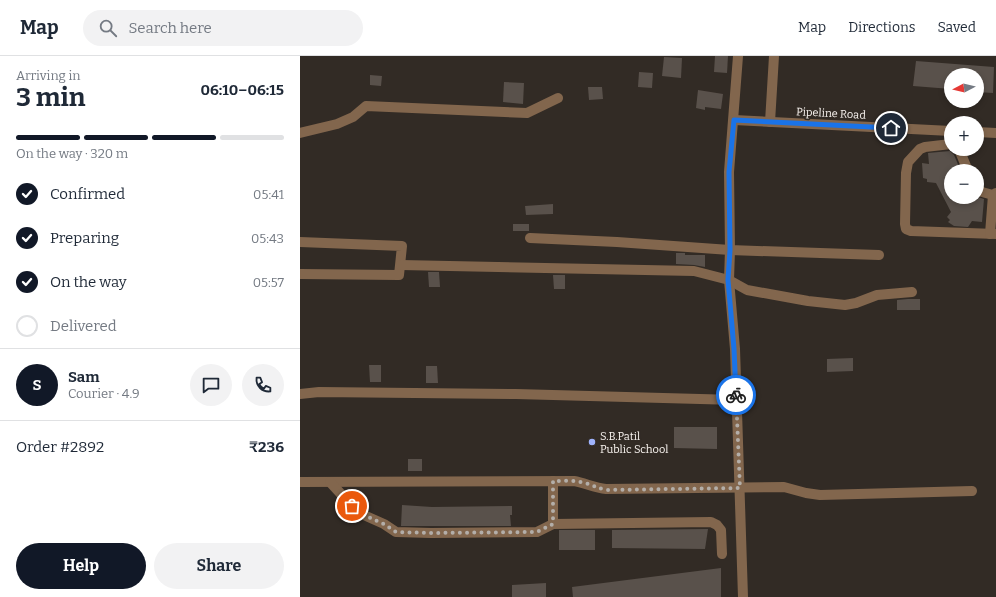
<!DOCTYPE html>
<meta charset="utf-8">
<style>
body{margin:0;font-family:Bitter,serif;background:#f2f2f3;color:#1f2937;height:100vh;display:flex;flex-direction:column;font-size:15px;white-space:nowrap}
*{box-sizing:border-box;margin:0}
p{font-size:13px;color:#747a83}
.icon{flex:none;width:22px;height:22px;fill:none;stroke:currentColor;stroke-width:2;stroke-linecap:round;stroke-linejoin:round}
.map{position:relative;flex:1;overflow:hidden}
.sheet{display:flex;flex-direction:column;background:#fff;width:300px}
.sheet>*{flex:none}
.needle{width:26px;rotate:263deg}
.controls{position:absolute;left:644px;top:12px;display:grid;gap:8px}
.controls a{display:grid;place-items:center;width:40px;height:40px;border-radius:50%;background:#fff;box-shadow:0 2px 6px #0003;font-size:20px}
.pin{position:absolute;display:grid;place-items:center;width:34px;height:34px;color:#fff;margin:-17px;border:2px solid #fff;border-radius:50%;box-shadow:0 1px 4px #0007}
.courier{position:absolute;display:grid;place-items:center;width:40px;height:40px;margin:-20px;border:3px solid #1a73e8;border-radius:50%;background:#fff;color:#222;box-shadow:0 1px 5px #0007}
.headline em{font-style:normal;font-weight:700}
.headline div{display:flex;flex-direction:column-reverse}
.headline{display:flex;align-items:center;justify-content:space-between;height:68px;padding:0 16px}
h1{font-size:26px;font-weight:700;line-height:30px}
.bar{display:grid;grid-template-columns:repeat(4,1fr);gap:6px 4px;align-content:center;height:48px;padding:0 16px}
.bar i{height:5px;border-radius:3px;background:#e0e1e3}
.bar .active{background:#111827}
.bar p{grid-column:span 4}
.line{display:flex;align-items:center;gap:10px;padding:0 16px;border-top:1px solid #e0e1e3}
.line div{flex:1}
.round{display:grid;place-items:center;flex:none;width:42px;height:42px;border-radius:21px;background:#f2f2f3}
ol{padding:0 16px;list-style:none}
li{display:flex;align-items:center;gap:12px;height:44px}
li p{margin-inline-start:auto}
li .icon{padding:4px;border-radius:50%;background:#111827;color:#fff;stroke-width:4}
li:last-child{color:#747a83}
li i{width:22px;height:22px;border:2px solid #e0e1e3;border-radius:50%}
.primary-button{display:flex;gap:8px;margin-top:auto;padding:8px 16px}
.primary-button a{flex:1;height:46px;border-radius:24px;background:#111827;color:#fff;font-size:16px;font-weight:700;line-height:46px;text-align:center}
.primary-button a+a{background:#f2f2f3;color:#1f2937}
header{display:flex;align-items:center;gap:24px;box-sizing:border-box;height:56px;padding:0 20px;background:#fff;border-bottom:1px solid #e0e1e3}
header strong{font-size:19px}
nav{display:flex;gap:22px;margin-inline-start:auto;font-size:14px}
.search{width:280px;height:36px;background:#f2f2f3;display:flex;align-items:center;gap:10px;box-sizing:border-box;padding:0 14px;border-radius:22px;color:#747a83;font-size:15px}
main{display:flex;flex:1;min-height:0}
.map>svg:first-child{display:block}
</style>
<header>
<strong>Map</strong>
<div class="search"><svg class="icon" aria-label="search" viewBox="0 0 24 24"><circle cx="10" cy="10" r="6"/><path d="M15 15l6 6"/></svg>Search here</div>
<nav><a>Map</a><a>Directions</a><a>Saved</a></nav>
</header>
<main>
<section class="sheet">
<div class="headline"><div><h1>3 min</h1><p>Arriving in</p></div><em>06:10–06:15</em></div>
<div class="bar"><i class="active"></i><i class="active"></i><i class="active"></i><i></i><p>On the way · 320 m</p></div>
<ol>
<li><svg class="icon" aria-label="check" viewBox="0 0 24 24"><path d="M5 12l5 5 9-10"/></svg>Confirmed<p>05:41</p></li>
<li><svg class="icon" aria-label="check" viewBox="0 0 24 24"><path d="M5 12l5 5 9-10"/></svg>Preparing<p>05:43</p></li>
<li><svg class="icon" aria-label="check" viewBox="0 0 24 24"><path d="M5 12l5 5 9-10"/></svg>On the way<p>05:57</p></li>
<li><i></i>Delivered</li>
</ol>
<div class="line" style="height:72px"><b class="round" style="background:#111827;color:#fff">S</b><div><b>Sam</b><p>Courier · 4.9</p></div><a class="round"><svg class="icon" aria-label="chat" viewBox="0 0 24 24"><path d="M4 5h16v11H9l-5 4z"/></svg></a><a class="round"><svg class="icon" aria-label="phone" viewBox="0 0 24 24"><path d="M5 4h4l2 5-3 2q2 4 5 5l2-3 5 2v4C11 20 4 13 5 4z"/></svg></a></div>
<div class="line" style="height:52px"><div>Order #2892</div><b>₹236</b></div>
<div class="primary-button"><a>Help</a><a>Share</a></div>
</section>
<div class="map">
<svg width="696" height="541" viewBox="0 0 696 541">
<rect width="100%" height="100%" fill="#322b25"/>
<g fill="#59514b">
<path d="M 415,0 L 428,0 L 427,17 L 414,16 Z"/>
<path d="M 364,1 L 382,2 L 381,22 L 362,20 Z"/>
<path d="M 616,5 L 694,11 L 693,37 L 677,36 L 677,19 L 651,19 L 651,33 L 613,30 Z"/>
<path d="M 339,16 L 353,17 L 352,32 L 338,31 Z"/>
<path d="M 70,19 L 82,20 L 81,30 L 70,29 Z"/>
<path d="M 204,26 L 224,27 L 223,48 L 203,46 Z"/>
<path d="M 288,31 L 302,31 L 303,43 L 289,44 Z"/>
<path d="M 398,34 L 423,38 L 421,53 L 405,51 L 405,54 L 396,52 Z"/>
<path d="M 650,95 L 654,99 L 660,113 L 659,115 L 651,115 L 651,141 L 678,141 L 684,143 L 682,166 L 672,165 L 668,171 L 654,170 L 648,166 L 650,164 L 647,161 L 651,156 L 636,127 L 627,126 L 627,123 L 623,122 L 622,107 L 629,108 L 628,97 Z"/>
<path d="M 253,148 L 253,158 L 226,159 L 225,150 Z"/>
<rect x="213" y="168" width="16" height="7"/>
<path d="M 376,197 L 385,197 L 385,199 L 405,199 L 405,211 L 394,209 L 376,208 Z"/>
<path d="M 128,216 L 139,216 L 140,231 L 129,231 Z"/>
<path d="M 253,219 L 265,219 L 265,233 L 254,233 Z"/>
<path d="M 608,243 L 620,243 L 620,254 L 597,254 L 597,244 Z"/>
<path d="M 553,302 L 553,315 L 527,316 L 527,303 Z"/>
<path d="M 69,309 L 81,309 L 81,326 L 70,326 Z"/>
<path d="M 126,310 L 137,310 L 138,327 L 126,327 Z"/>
<path d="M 374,371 L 417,371 L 417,393 L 374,392 Z"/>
<rect x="108" y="403" width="14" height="12"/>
<path d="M 102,449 L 132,451 L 212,450 L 212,459 L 210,459 L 211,470 L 101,470 Z"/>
<path d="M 408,473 L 405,493 L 312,492 L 312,474 Z"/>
<rect x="259" y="474" width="36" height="20"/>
<path d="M 421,512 L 421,541 L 273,541 L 272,531 Z"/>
<path d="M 246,527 L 246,541 L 212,541 L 212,529 Z"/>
</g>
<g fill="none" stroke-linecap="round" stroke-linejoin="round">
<g stroke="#82664d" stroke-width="10">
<path d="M 438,0 L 429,116 L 430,194 L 429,224 L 435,293 L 443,541"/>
<path d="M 434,64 L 651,75"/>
<path d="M 470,66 L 474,0"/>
<path d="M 677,76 L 696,77"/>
<path d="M 0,77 L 37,68 L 53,61 L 66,50 L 227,57 L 258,42"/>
<path d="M 651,88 L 625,91 L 620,93 L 608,106 L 606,117 L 605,168 L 606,173 L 611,175 L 696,178"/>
<path d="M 659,93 L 668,115"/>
<path d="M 677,132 L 682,136 L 693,139 L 696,137"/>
<path d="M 690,178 L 693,139"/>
<path d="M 230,182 L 317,186 L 430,194 L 579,199"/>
<path d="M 0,186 L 102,190 L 99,219 L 0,218"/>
<path d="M 101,209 L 394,215 L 429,224 L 447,234 L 508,245 L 545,249 L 556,247 L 577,239 L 612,236"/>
<path d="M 0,338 L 19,336 L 216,338 L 437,344"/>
<path d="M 253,425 L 253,468"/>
<path d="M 0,426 L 274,425 C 285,427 295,432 306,433 L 484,431 L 506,437 L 520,439 L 672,435"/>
<path d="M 30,426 L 52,450 L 66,460 L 84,468 L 96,476 L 131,477 L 237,476 L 253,468 L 411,466 L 417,469 L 421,474 L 422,498"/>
</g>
</g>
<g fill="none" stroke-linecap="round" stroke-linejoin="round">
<path stroke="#b3aea9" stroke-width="4" stroke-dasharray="0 7.2" d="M 52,450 L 66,460 L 84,468 L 96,476 L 130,477 L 237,476 L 253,468 L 253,425 C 263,425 274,424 285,427 C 292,429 298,432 306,434 L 440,432 L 436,339"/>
<path stroke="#1a73e8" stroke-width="5" d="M 436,339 L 434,293 L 428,224 L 430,194 L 429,116 L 434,64 L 591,72"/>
</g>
<circle fill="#9fb3fd" stroke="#322b25" stroke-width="1.5" cx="292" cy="386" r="4"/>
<g text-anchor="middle" stroke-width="3.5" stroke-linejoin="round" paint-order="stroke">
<g font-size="11" fill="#f9f4f0" stroke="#322b25">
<text transform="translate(531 57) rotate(3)" y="4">Pipeline Road</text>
</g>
<g font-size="11" fill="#f9f4f0" stroke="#322b25" text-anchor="start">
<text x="300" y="384">S.B.Patil<tspan x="300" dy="13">Public School</tspan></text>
</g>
</g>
</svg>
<div class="controls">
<a><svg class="needle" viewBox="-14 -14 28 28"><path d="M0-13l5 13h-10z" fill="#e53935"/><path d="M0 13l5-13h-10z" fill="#747a83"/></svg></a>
<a>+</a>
<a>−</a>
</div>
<div class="pin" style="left:52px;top:450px;background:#ea580c"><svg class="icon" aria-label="bag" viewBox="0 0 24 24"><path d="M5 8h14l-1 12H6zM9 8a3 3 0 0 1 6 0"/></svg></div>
<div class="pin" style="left:591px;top:72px;background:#1f2937"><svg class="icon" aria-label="home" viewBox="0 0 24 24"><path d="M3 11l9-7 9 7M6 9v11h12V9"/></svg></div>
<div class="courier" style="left:436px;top:339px"><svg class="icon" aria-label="bike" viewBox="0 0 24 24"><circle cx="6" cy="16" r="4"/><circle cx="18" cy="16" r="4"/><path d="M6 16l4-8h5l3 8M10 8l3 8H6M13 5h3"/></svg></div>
</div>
</main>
